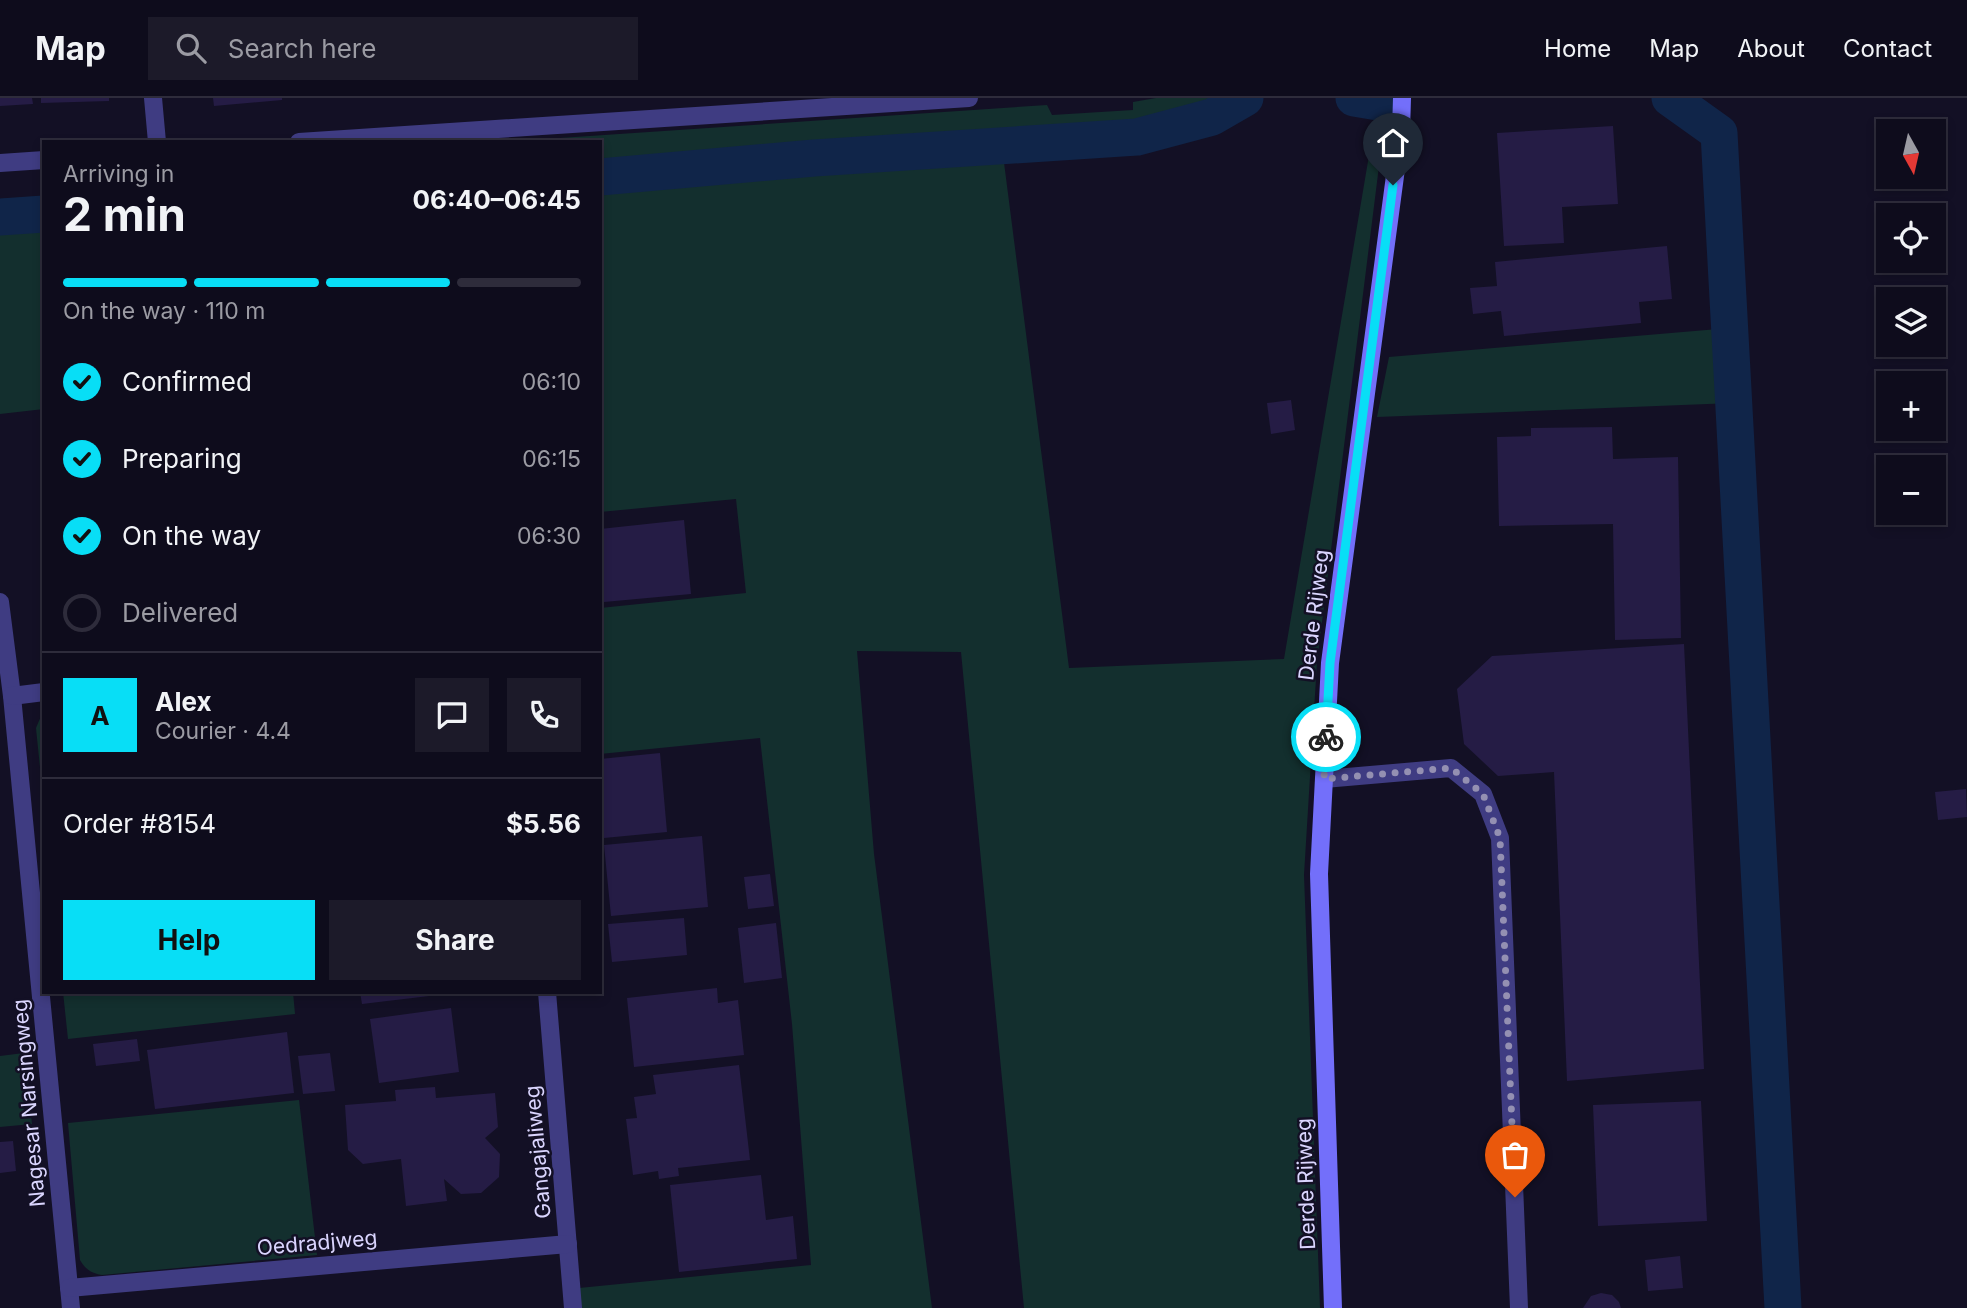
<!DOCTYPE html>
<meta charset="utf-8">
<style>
body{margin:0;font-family:Inter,sans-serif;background:#1c1a29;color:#f1f3f6;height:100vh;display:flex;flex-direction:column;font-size:26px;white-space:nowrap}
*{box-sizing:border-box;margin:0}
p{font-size:23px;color:#9b9ba3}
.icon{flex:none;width:38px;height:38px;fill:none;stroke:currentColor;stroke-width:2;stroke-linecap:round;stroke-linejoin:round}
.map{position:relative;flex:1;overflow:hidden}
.side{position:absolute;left:42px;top:42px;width:560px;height:854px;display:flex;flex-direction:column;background:#0e0c1c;border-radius:0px;box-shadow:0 4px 10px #0003,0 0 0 2px #2e2c3b}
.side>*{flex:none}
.needle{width:46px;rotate:172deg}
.controls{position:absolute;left:1876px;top:21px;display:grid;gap:14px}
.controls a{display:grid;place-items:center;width:70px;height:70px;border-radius:0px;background:#0e0c1c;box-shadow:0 4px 10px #0003,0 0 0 2px #2e2c3b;font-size:35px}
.pin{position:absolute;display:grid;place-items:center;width:60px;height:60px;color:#fff;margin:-72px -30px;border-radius:50% 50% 50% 0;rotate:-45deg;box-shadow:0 0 7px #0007}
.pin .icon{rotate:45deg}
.courier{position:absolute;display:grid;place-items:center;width:70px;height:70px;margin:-35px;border:5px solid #08def6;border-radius:50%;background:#fff;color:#222;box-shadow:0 2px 9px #0007}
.head em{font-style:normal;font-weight:700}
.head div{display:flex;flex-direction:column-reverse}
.head{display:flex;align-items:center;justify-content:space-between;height:119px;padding:0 21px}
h1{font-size:46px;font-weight:700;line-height:52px}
.bar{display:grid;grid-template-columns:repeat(4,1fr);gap:10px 7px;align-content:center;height:84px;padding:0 21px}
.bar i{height:9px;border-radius:5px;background:#2e2c3b}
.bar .active{background:#08def6}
.bar p{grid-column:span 4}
.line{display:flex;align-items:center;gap:18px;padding:0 21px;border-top:2px solid #2e2c3b}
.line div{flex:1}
.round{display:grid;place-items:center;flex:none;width:74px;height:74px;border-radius:0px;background:#1c1a29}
ol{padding:0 21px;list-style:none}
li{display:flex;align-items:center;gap:21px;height:77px}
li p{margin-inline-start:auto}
li .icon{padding:7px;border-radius:50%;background:#08def6;color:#111;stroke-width:4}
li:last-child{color:#9b9ba3}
li i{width:38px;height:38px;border:4px solid #2e2c3b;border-radius:50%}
.primary-button{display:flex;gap:14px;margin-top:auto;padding:14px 21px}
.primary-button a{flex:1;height:80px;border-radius:0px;background:#08def6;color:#111;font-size:28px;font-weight:700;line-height:80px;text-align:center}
.primary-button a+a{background:#1c1a29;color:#f1f3f6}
header{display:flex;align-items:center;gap:42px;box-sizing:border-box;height:98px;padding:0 35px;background:#0e0c1c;border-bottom:2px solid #2e2c3b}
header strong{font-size:33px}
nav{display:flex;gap:38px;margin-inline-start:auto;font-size:24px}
.search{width:490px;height:63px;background:#1c1a29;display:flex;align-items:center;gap:18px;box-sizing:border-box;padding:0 24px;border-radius:0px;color:#9b9ba3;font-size:26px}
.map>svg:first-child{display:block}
</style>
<header>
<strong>Map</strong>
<div class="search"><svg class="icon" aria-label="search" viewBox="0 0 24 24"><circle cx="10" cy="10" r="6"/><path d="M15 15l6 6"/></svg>Search here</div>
<nav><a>Home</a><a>Map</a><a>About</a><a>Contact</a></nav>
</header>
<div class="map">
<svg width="1967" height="1210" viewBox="0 0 1967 1210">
<rect width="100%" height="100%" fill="#131025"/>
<g fill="#132f2e">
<path d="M 1156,0 L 1245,0 L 1212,19 L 1137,39 L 1002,49 L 1069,570 L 1284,561 L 1378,4 L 1354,0 L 1379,0 L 1383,36 L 1317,564 L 1304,777 L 1320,1210 L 1024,1210 L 961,554 L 857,553 L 874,756 L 932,1210 L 571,1210 L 569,1191 L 811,1167 L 792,926 L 760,640 L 600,656 L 600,510 L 746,495 L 736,401 L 600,414 L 600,44 L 500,44 L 1047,7 L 1052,17 L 1133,12 L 1133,4 Z"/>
<path d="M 44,98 L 44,311 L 0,316 L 0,101 Z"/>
<path d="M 1730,230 L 1733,305 L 1377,319 L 1389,259 Z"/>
<path d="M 44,611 L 44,709 L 36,630 Z"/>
<path d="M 63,894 L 293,894 L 295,916 L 68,941 Z"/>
<path d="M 24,955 L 32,1026 L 0,1029 L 0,958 Z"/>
<path d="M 299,1002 L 317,1157 L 102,1177 C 91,1175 86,1172 80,1162 L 68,1025 Z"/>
</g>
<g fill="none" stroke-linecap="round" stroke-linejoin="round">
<g stroke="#102549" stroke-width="37">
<path d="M 1354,0 L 1378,4"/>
<path d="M 1670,0 L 1719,35 L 1783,1210"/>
<path d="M 600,79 L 814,60 L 1137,39 L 1212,19 L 1245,0"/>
<path d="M 0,119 L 44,116"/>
</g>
</g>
<g fill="#251c45">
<path d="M 0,0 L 32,0 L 33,6 L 0,8 Z"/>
<path d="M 41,0 L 109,0 L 109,3 L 41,5 Z"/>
<path d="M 213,0 L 282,0 L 282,2 L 214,8 Z"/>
<path d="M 1613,28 L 1618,106 L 1562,109 L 1564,145 L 1504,148 L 1497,35 Z"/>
<path d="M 1667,148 L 1672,201 L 1639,204 L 1641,225 L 1504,238 L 1501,213 L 1473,216 L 1470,190 L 1497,188 L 1495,164 Z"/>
<path d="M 1291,302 L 1295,332 L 1271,336 L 1267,305 Z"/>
<path d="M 1612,329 L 1613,361 L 1678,359 L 1681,540 L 1615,542 L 1613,426 L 1499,428 L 1497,339 L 1531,338 L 1531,330 Z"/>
<path d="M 684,422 L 691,496 L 604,504 L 600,467 L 600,431 Z"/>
<path d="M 1684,546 L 1704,971 L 1567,983 L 1554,674 L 1498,678 L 1464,646 L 1457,591 L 1492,558 Z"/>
<path d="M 660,655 L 667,734 L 604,740 L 600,696 L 600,661 Z"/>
<path d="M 1966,691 L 1967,719 L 1938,722 L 1935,694 Z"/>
<path d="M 702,738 L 708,809 L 611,818 L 604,747 Z"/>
<path d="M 770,776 L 774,808 L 748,811 L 744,779 Z"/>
<path d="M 684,820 L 687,857 L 612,864 L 608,826 Z"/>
<path d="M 776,825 L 782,880 L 744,885 L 738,830 Z"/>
<path d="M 717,890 L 718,905 L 738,902 L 744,957 L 634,969 L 627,900 Z"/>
<path d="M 360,894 L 446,894 L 446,896 L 362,906 Z"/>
<path d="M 451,910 L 459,974 L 379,985 L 370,921 Z"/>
<path d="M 287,934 L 294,995 L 155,1011 L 147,952 Z"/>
<path d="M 137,941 L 140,963 L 96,968 L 93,946 Z"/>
<path d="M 330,955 L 335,993 L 303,996 L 298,958 Z"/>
<path d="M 739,967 L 750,1062 L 678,1070 L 679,1078 L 659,1081 L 658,1073 L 633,1077 L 626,1021 L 637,1020 L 634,999 L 656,996 L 653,977 Z"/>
<path d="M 435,989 L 436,1000 L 495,995 L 498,1029 L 485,1040 L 500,1056 L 499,1079 L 481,1095 L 461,1096 L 444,1081 L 447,1103 L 406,1108 L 401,1061 L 363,1066 L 348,1052 L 345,1007 L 396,1003 L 395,992 Z"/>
<path d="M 1701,1003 L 1707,1123 L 1598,1128 L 1593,1007 Z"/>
<path d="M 13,1043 L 16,1073 L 0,1075 L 0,1044 Z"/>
<path d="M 761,1077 L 766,1122 L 793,1118 L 797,1161 L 679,1174 L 670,1087 Z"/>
<path d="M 1680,1158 L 1683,1190 L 1648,1193 L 1645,1162 Z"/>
<path d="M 1601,1195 L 1612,1197 L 1619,1204 L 1621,1210 L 1583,1210 L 1591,1198 Z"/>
</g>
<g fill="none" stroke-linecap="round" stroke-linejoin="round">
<path stroke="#3f3c82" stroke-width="18" d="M 1324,681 L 1451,670 L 1483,696 L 1500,740 L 1519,1210"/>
<g stroke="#3f3c82" stroke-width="18">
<path d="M 153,0 L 157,44"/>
<path d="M 299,44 L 969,0"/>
<path d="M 0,65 L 44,62"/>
<path d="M 0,504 L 12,598 L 71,1210"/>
<path d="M 12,598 L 44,594"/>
<path d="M 547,894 L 573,1210"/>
<path d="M 69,1190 L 568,1146"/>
</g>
<path stroke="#736ffa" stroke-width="18" d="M 1333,1210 L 1319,776 L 1330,565 L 1401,33 L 1402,0"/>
</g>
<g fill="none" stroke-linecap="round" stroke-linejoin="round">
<path stroke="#9490b2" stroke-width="7" stroke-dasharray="0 12.6" d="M 1326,639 L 1324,681 L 1451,670 L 1483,696 L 1500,740 L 1515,1099"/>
<path stroke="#08def6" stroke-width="9" d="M 1326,639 L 1330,565 L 1393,87"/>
</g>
<g text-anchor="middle" stroke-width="5" stroke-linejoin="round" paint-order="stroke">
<g font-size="21" fill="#dad5fe" stroke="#131025">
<text transform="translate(1314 517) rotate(-83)" y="7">Derde Rijweg</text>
<text transform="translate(29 1005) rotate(-95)" y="7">Nagesar Narsingweg</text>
<text transform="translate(538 1054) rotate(-95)" y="7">Gangajaliweg</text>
<text transform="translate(1306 1086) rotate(-92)" y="7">Derde Rijweg</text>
<text transform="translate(317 1145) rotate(-5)" y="7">Oedradjweg</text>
</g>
</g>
</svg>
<div class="controls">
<a><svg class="needle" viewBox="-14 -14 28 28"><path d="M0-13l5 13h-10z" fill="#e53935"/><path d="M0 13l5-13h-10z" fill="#9b9ba3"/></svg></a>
<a><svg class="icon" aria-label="locate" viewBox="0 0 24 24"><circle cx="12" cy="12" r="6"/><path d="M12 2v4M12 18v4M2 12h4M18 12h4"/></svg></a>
<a><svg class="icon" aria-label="layers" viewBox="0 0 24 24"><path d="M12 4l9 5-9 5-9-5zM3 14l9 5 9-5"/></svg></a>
<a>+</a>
<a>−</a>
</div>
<div class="pin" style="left:1515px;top:1099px;background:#ea580c"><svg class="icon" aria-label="bag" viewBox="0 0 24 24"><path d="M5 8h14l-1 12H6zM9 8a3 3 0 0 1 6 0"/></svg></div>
<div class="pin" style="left:1393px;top:87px;background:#1f2937"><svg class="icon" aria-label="home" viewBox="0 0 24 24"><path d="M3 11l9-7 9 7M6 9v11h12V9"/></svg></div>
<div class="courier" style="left:1326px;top:639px"><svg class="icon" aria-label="bike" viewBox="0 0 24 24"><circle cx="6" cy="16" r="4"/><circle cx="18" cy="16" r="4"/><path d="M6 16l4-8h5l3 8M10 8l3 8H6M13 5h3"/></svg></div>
<section class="side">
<div class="head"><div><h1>2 min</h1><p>Arriving in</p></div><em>06:40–06:45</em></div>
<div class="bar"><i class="active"></i><i class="active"></i><i class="active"></i><i></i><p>On the way · 110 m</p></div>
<ol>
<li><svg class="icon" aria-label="check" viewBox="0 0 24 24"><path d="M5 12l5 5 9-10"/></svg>Confirmed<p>06:10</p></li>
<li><svg class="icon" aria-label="check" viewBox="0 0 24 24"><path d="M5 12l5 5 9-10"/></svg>Preparing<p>06:15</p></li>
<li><svg class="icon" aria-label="check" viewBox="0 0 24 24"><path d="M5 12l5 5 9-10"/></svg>On the way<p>06:30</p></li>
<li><i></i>Delivered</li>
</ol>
<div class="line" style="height:126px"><b class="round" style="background:#08def6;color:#111">A</b><div><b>Alex</b><p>Courier · 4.4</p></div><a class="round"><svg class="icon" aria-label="chat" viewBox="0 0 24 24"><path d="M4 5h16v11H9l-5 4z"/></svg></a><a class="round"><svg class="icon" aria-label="phone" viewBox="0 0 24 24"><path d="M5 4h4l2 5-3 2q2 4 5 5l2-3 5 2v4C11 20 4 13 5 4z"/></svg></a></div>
<div class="line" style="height:91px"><div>Order #8154</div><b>$5.56</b></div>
<div class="primary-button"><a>Help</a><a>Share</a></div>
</section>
</div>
